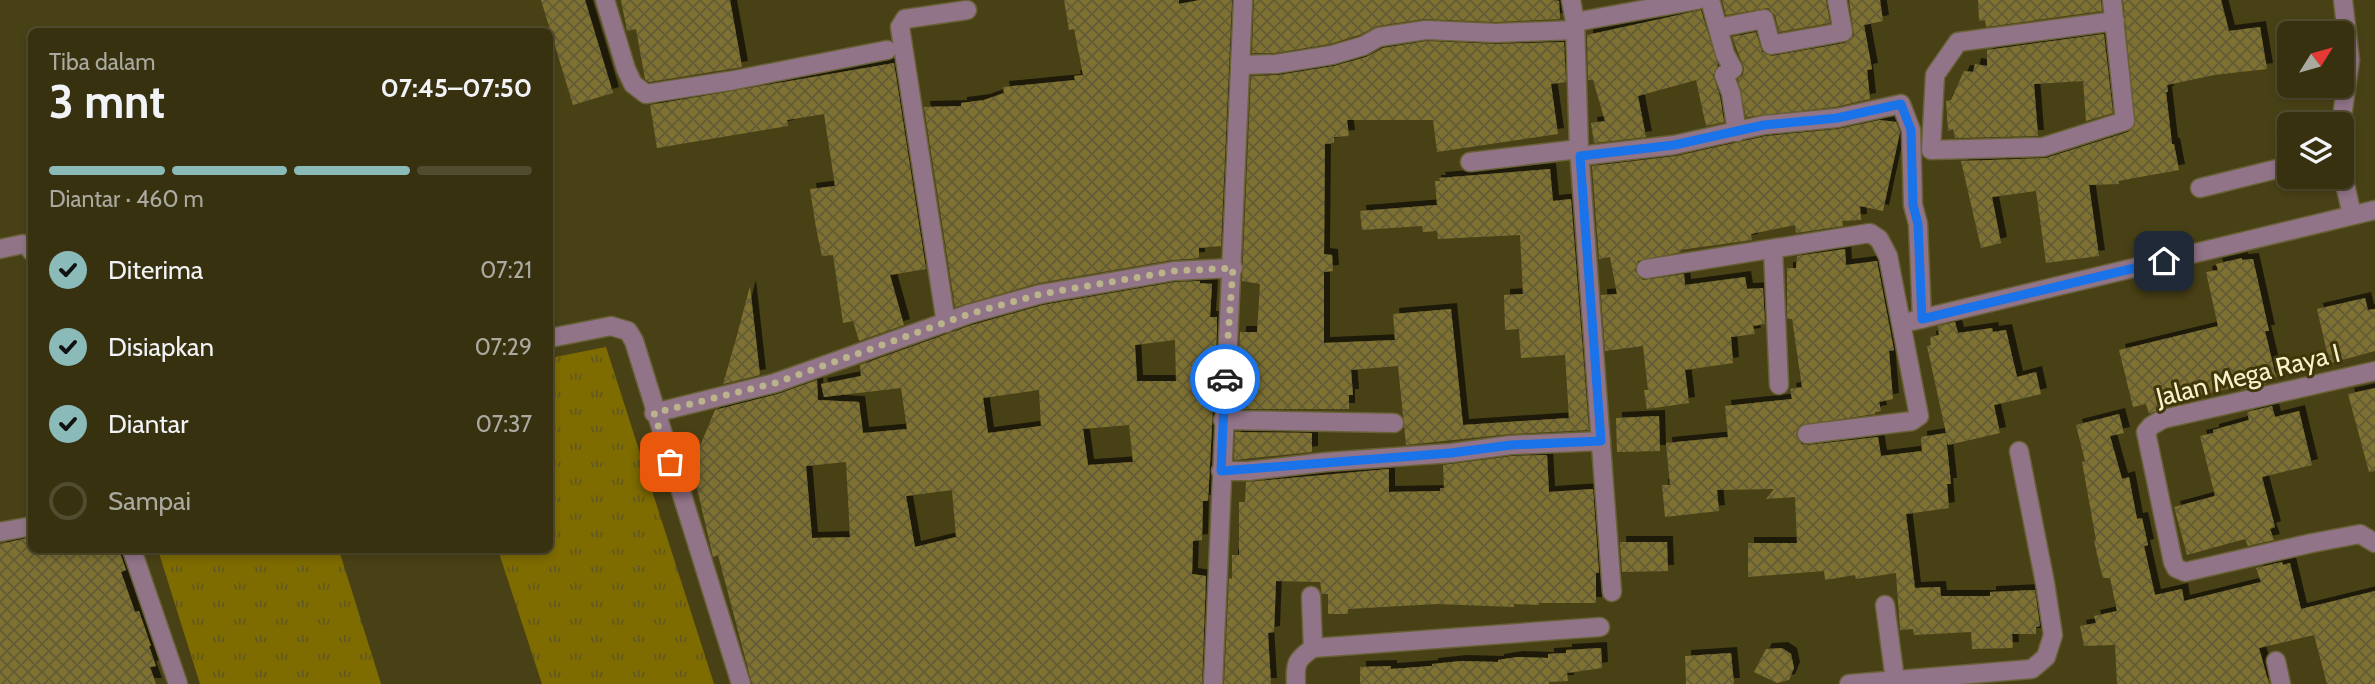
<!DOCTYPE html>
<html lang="id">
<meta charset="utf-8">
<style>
body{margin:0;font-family:Cabin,sans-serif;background:#423d1e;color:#f1f3f6;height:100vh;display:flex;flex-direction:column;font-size:26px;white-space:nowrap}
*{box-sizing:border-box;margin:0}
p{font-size:23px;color:#aaa99f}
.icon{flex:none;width:38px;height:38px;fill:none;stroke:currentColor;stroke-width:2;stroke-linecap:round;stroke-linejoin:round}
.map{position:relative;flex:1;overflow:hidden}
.details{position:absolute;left:28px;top:28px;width:525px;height:525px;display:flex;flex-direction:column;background:#373110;border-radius:10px;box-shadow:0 4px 10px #0003,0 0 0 2px #514c30}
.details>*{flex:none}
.needle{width:46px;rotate:53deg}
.tools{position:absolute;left:2277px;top:21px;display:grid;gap:14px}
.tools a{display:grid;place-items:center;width:77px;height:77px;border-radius:10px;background:#373110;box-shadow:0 4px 10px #0003,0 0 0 2px #514c30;font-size:35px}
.pin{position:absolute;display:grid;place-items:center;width:60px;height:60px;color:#fff;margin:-30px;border-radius:14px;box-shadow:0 4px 10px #0006}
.courier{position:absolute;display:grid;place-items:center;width:70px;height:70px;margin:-35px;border:5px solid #1a73e8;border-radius:50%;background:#fff;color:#222;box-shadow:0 2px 9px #0007}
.head em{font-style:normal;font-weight:700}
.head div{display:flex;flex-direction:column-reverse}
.head{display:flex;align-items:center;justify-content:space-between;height:119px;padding:0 21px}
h1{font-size:46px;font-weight:700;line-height:52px}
.bar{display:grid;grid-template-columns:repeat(4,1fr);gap:10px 7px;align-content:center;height:84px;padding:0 21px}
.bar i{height:9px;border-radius:5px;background:#514c30}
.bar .active{background:#8bbbb9}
.bar p{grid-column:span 4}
ol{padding:0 21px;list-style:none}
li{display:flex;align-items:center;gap:21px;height:77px}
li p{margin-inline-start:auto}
li .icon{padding:7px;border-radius:50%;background:#8bbbb9;color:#111;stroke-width:4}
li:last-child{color:#aaa99f}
li i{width:38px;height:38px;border:4px solid #514c30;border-radius:50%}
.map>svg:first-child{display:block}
</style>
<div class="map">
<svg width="2375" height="684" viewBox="0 0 2375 684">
<defs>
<pattern id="grass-tufts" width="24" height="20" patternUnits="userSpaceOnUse" patternTransform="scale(1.75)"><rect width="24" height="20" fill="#7e6c01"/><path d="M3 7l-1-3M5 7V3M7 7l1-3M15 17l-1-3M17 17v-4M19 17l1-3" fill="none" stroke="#625822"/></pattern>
<pattern id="building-cross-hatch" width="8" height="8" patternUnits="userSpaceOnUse" patternTransform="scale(1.75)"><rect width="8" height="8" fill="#7e7131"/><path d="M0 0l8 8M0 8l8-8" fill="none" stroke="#645c37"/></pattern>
<filter id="shadow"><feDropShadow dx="6" dy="-6" stdDeviation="0" flood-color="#0009"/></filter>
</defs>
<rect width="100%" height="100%" fill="#494116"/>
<g fill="url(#grass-tufts)">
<path d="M 606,347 L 714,684 L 542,684 L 498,550 L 550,550 L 550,358 Z"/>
<path d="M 158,550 L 339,550 L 381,684 L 200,684 Z"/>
</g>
<g fill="url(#building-cross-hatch)" fill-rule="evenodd" filter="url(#shadow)">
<path d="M 541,0 L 585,0 L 613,93 L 573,105 Z"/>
<path d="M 621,0 L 730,0 L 742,67 L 649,82 L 645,79 L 636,29 L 627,31 Z"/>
<path d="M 1064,0 L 1179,0 L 1179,4 L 1200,0 L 1232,0 L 1221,246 L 1199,248 L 1199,258 L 1172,260 L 1039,283 L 955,307 L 924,107 L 961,106 L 961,103 L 984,100 L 1004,93 L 1003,87 L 1075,80 L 1074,76 L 1083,75 L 1074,29 L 1069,30 Z"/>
<path d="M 1254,0 L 1553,0 L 1559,1 L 1560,19 L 1496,22 L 1424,19 L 1377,26 L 1359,35 L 1330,44 L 1275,53 L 1252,53 Z"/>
<path d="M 1722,0 L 1826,0 L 1830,23 L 1779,32 L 1775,15 L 1768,8 L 1726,15 Z"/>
<path d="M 1849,0 L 1880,0 L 1883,21 L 1864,25 L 1872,69 L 1867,70 L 1870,99 L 1835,107 L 1746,117 L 1738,79 L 1743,75 L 1744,68 L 1732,37 L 1756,32 L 1762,52 L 1772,56 L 1845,43 L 1854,35 Z"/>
<path d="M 1978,0 L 2101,0 L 2102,11 L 1986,27 L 1985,20 L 1979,21 Z"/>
<path d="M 2123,0 L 2221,0 L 2229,31 L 2260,27 L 2267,69 L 2214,75 L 2167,85 L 2168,92 L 2166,92 L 2172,144 L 2174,144 L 2179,170 L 2118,181 L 2119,184 L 2089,185 L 2099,256 L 2046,263 L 2036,191 L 1992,197 L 2001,243 L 1981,248 L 1961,161 L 2046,158 L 2128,132 L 2135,125 Z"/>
<path d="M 1701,10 L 1718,65 L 1713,75 L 1720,96 L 1724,122 L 1706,126 L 1696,80 L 1638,96 L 1646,137 L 1594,143 L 1591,123 L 1605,121 L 1593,80 L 1588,80 L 1587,35 Z"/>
<path d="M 2104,34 L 2113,113 L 2086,121 L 2083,81 L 2034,84 L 2038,136 L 1955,138 L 1953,129 L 1948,131 L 1946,101 L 1951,100 L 1964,71 L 1973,72 L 1975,64 L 1987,66 L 1987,50 Z"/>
<path d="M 1427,41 L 1496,44 L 1564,42 L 1566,82 L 1551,84 L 1558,134 L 1437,152 L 1433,120 L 1347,120 L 1349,136 L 1334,137 L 1334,143 L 1325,144 L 1324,254 L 1332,255 L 1333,271 L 1324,272 L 1324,343 L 1395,340 L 1393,314 L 1451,309 L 1463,425 L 1569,418 L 1565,355 L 1521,358 L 1519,329 L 1505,330 L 1504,295 L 1523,294 L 1520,235 L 1438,239 L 1437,231 L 1423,232 L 1422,226 L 1362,230 L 1360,211 L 1437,205 L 1435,181 L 1440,181 L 1439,178 L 1550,169 L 1553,201 L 1571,199 L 1589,430 L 1510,434 L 1406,445 L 1398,366 L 1351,370 L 1353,395 L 1349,395 L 1349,409 L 1236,409 L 1240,332 L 1257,332 L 1260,284 L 1242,281 L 1251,76 L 1278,75 L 1334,66 L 1366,57 L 1383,48 Z"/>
<path d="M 894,63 L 926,269 L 890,275 L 904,325 L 859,341 L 853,321 L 843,323 L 833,255 L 822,256 L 816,228 L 810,189 L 835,186 L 824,114 L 787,120 L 788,126 L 657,148 L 650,105 Z"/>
<path d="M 1880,120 L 1896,122 L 1900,132 L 1883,211 L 1860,206 L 1861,220 L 1842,221 L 1843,226 L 1796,233 L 1795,225 L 1751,234 L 1752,240 L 1680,250 L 1681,252 L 1638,261 L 1635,271 L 1643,280 L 1684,274 L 1685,285 L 1745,277 L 1747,289 L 1763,288 L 1765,324 L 1753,326 L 1755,334 L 1731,337 L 1733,363 L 1685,370 L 1689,403 L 1647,409 L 1644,390 L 1648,390 L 1643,346 L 1605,351 L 1601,295 L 1617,294 L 1610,257 L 1599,259 L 1592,166 L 1676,156 L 1766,136 L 1838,129 Z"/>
<path d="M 1845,249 L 1846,265 L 1877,261 L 1894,350 L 1889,351 L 1893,399 L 1879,402 L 1881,411 L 1875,412 L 1875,414 L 1801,425 L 1796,435 L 1802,444 L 1808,445 L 1878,437 L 1881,456 L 1922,451 L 1921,437 L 1946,433 L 1927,346 L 1931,345 L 1930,337 L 1939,335 L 1938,326 L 1955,322 L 1958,333 L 1992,328 L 1993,332 L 2006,330 L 2017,377 L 2036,372 L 2041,394 L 1994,405 L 2000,433 L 1948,445 L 1946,436 L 1951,484 L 1947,484 L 1949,508 L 1906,514 L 1915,588 L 1940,587 L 1941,596 L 1990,596 L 1990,592 L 2035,590 L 2040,626 L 2036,627 L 2036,634 L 2012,634 L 2013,648 L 1972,649 L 1971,632 L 1914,635 L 1913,629 L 1900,630 L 1896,573 L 1856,579 L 1855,575 L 1825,580 L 1824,571 L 1748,577 L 1748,543 L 1797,543 L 1795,497 L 1766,499 L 1774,489 L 1717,490 L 1719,511 L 1665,517 L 1662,485 L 1670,485 L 1666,443 L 1728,437 L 1725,406 L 1792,399 L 1790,389 L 1802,387 L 1792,319 L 1787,319 L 1787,268 L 1796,268 L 1797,256 Z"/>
<path d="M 2242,258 L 2242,260 L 2253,259 L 2269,331 L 2265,331 L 2276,377 L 2265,379 L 2266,384 L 2241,390 L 2240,386 L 2198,396 L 2197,392 L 2162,400 L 2164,407 L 2149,414 L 2146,404 L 2133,407 L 2119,350 L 2218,326 L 2206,272 L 2218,270 L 2216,264 Z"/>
<path d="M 1200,281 L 1200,283 L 1212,284 L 1210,317 L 1217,317 L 1217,331 L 1208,501 L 1203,501 L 1202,540 L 1193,541 L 1192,574 L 1206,576 L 1202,684 L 752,684 L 718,555 L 713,557 L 712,553 L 697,488 L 692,489 L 688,475 L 715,410 L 778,394 L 817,380 L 818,400 L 859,402 L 863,433 L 907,429 L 901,388 L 824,397 L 821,384 L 861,376 L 860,365 L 972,325 L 1043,305 L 1175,282 ZM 1175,340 L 1176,381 L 1137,381 L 1135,345 ZM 1039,390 L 1041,426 L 988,433 L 983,398 ZM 1129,425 L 1133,462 L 1088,465 L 1083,429 ZM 846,462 L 850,537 L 812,538 L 806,466 ZM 952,490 L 956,537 L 915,547 L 906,496 Z"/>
<path d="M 750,286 L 760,375 L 723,384 L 736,339 Z"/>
<path d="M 2365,298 L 2368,310 L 2375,309 L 2375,351 L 2331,363 L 2329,361 L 2317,309 Z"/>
<path d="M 2375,388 L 2375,471 L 2369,472 L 2348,394 Z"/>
<path d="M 2272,406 L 2275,417 L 2299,411 L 2312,465 L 2262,477 L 2275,527 L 2270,529 L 2274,540 L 2248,546 L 2245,539 L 2187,555 L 2174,507 L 2215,496 L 2200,436 L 2213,433 L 2213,430 L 2249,420 L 2247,412 Z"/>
<path d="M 2119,414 L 2124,433 L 2110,436 L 2122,479 L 2129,477 L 2137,519 L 2142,518 L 2148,545 L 2144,546 L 2155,595 L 2182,589 L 2184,601 L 2261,582 L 2256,568 L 2282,562 L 2283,565 L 2290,563 L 2301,609 L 2375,591 L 2375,684 L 2327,684 L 2314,635 L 2259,648 L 2269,684 L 2117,684 L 2115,645 L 2084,646 L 2080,626 L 2096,623 L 2094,616 L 2117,611 L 2110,578 L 2103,578 L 2098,559 L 2094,540 L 2096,540 L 2082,462 L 2085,461 L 2076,425 Z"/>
<path d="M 1659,416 L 1660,451 L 1617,452 L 1616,418 Z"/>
<path d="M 1235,432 L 1312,433 L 1312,452 L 1234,460 Z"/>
<path d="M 1547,455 L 1549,492 L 1593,489 L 1599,573 L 1596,573 L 1596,603 L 1539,603 L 1539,605 L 1514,604 L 1514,607 L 1437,604 L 1348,609 L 1348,614 L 1328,614 L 1328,594 L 1322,594 L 1320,582 L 1276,581 L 1274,632 L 1268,633 L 1271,684 L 1224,684 L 1229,578 L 1232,579 L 1232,555 L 1239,555 L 1239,502 L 1245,502 L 1246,482 L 1389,469 L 1389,492 L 1440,491 L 1440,488 L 1444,488 L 1443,465 L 1512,456 Z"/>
<path d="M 28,538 L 30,550 L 119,550 L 126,570 L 121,572 L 135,612 L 139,611 L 151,646 L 149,646 L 156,666 L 150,667 L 156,684 L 0,684 L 0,544 Z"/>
<path d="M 1620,542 L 1667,542 L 1668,571 L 1622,572 Z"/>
<path d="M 1601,648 L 1602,668 L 1567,673 L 1568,681 L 1549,682 L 1549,684 L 1360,684 L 1360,667 L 1391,666 L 1391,669 L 1432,666 L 1432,664 L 1461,661 L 1498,662 L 1498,660 L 1517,657 L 1548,658 L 1548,654 L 1566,653 L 1566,650 Z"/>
<path d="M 1782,648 L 1791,654 L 1794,668 L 1789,680 L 1777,683 L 1754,672 L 1766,649 Z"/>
<path d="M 1731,653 L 1734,684 L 1686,684 L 1685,656 Z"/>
</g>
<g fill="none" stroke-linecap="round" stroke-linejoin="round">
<g stroke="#696136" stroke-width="21">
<g id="minor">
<path d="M 605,0 L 626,69 L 633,84 L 646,94 L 735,80 L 887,50"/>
<path d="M 1571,0 L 1575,22 L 1579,149 L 1612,592"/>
<path d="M 1710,0 L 1725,54 L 1733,69 L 1724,75 L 1731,93 L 1737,132"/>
<path d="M 2112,0 L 2125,121 L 2043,147 L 1931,150 L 1935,75 L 1958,42 L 2115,21"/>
<path d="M 1575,22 L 1697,0"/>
<path d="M 1718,28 L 1764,19 L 1771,45 L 1843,32 L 1837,0"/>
<path d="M 1240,65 L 1276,64 L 1332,55 L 1363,46 L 1379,37 L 1426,30 L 1496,33 L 1575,30"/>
<path d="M 2341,124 L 2350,60 L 2343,0"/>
<path d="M 1580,156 L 1674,145 L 1764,125 L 1837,118 L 1901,104 L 1911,130 L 1913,205 L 1918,224 L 1922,319"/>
<path d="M 1470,162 L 1579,149"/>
<path d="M 2342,171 L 2352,215"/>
<path d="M 2200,188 L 2289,166"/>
<path d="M 0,249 L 23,244 L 28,246 L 32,252"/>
<path d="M 1773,250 L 1779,385"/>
<path d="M 1646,269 L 1870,233 L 1879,239 L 1888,256 L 1919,416 L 1912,421 L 1807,434"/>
<path d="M 1912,321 L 2375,210"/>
<path d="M 946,323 L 900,27 L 905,19 L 967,10"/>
<path d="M 550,338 L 611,326 L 628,331 L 634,341 L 741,684"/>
<path d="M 2375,371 L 2163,419 L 2151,426 L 2146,432 L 2173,562 L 2176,568 L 2185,572 L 2312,543 L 2360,534 L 2375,543"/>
<path d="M 654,413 L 775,383 L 969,314 L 1041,294 L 1174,271 L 1233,268"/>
<path d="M 1223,420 L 1394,423"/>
<path d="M 1221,471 L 1248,471 L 1326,462 L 1451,453 L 1511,445 L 1601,441"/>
<path d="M 0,532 L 32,526"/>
<path d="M 132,550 L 178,684"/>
<path d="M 1311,596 L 1313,648"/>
<path d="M 1885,605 L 1895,680"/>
<path d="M 2276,661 L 2281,684"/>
<path d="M 1213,684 C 1222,456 1234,228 1243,0"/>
<path d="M 1296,684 C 1295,663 1296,660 1313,648 L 1600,627"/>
<path d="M 1849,684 L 2032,669 L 2046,657 L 2053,635 L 2045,583 L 2019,451"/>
</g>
</g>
<use href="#minor" stroke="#917488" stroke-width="18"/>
</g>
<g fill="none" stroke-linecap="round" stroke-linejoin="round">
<path stroke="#bbb38b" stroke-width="7" stroke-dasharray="0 12.6" d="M 670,462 L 654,413 L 775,383 L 969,314 L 1041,294 L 1174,271 L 1233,268 L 1225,379"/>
<path stroke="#1a73e8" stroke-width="9" d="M 1225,379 L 1221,471 L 1451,453 L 1511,445 L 1601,441 L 1580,156 L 1674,145 L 1764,125 L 1837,118 L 1901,104 L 1911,130 L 1913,205 L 1918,224 L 1922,319 L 2164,261"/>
</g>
<g text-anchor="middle" stroke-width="6" stroke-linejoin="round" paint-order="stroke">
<g font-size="26" fill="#f9f1ca" stroke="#3f360a">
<text transform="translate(2248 375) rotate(-14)" y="9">Jalan Mega Raya I</text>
</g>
</g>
</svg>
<div class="tools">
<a><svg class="needle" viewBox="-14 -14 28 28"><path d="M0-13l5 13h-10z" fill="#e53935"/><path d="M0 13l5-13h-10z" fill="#aaa99f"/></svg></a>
<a><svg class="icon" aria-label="layers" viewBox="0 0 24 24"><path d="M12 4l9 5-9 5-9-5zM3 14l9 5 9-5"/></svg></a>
</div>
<div class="pin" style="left:670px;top:462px;background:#ea580c"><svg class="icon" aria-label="bag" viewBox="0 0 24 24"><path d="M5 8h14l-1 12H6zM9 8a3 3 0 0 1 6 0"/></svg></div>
<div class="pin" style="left:2164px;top:261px;background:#1f2937"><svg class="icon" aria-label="home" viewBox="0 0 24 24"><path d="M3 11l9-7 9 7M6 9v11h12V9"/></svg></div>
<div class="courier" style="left:1225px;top:379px"><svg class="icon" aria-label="car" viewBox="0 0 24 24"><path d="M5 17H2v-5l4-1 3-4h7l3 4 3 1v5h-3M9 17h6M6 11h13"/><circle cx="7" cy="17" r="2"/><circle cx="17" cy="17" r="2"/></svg></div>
<section class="details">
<div class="head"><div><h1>3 mnt</h1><p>Tiba dalam</p></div><em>07:45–07:50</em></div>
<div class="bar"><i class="active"></i><i class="active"></i><i class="active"></i><i></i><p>Diantar · 460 m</p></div>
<ol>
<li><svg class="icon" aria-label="check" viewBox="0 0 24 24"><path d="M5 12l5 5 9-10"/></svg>Diterima<p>07:21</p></li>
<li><svg class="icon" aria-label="check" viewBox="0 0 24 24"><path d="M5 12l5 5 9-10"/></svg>Disiapkan<p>07:29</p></li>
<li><svg class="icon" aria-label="check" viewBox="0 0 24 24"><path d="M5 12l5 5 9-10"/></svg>Diantar<p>07:37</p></li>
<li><i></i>Sampai</li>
</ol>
</section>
</div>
